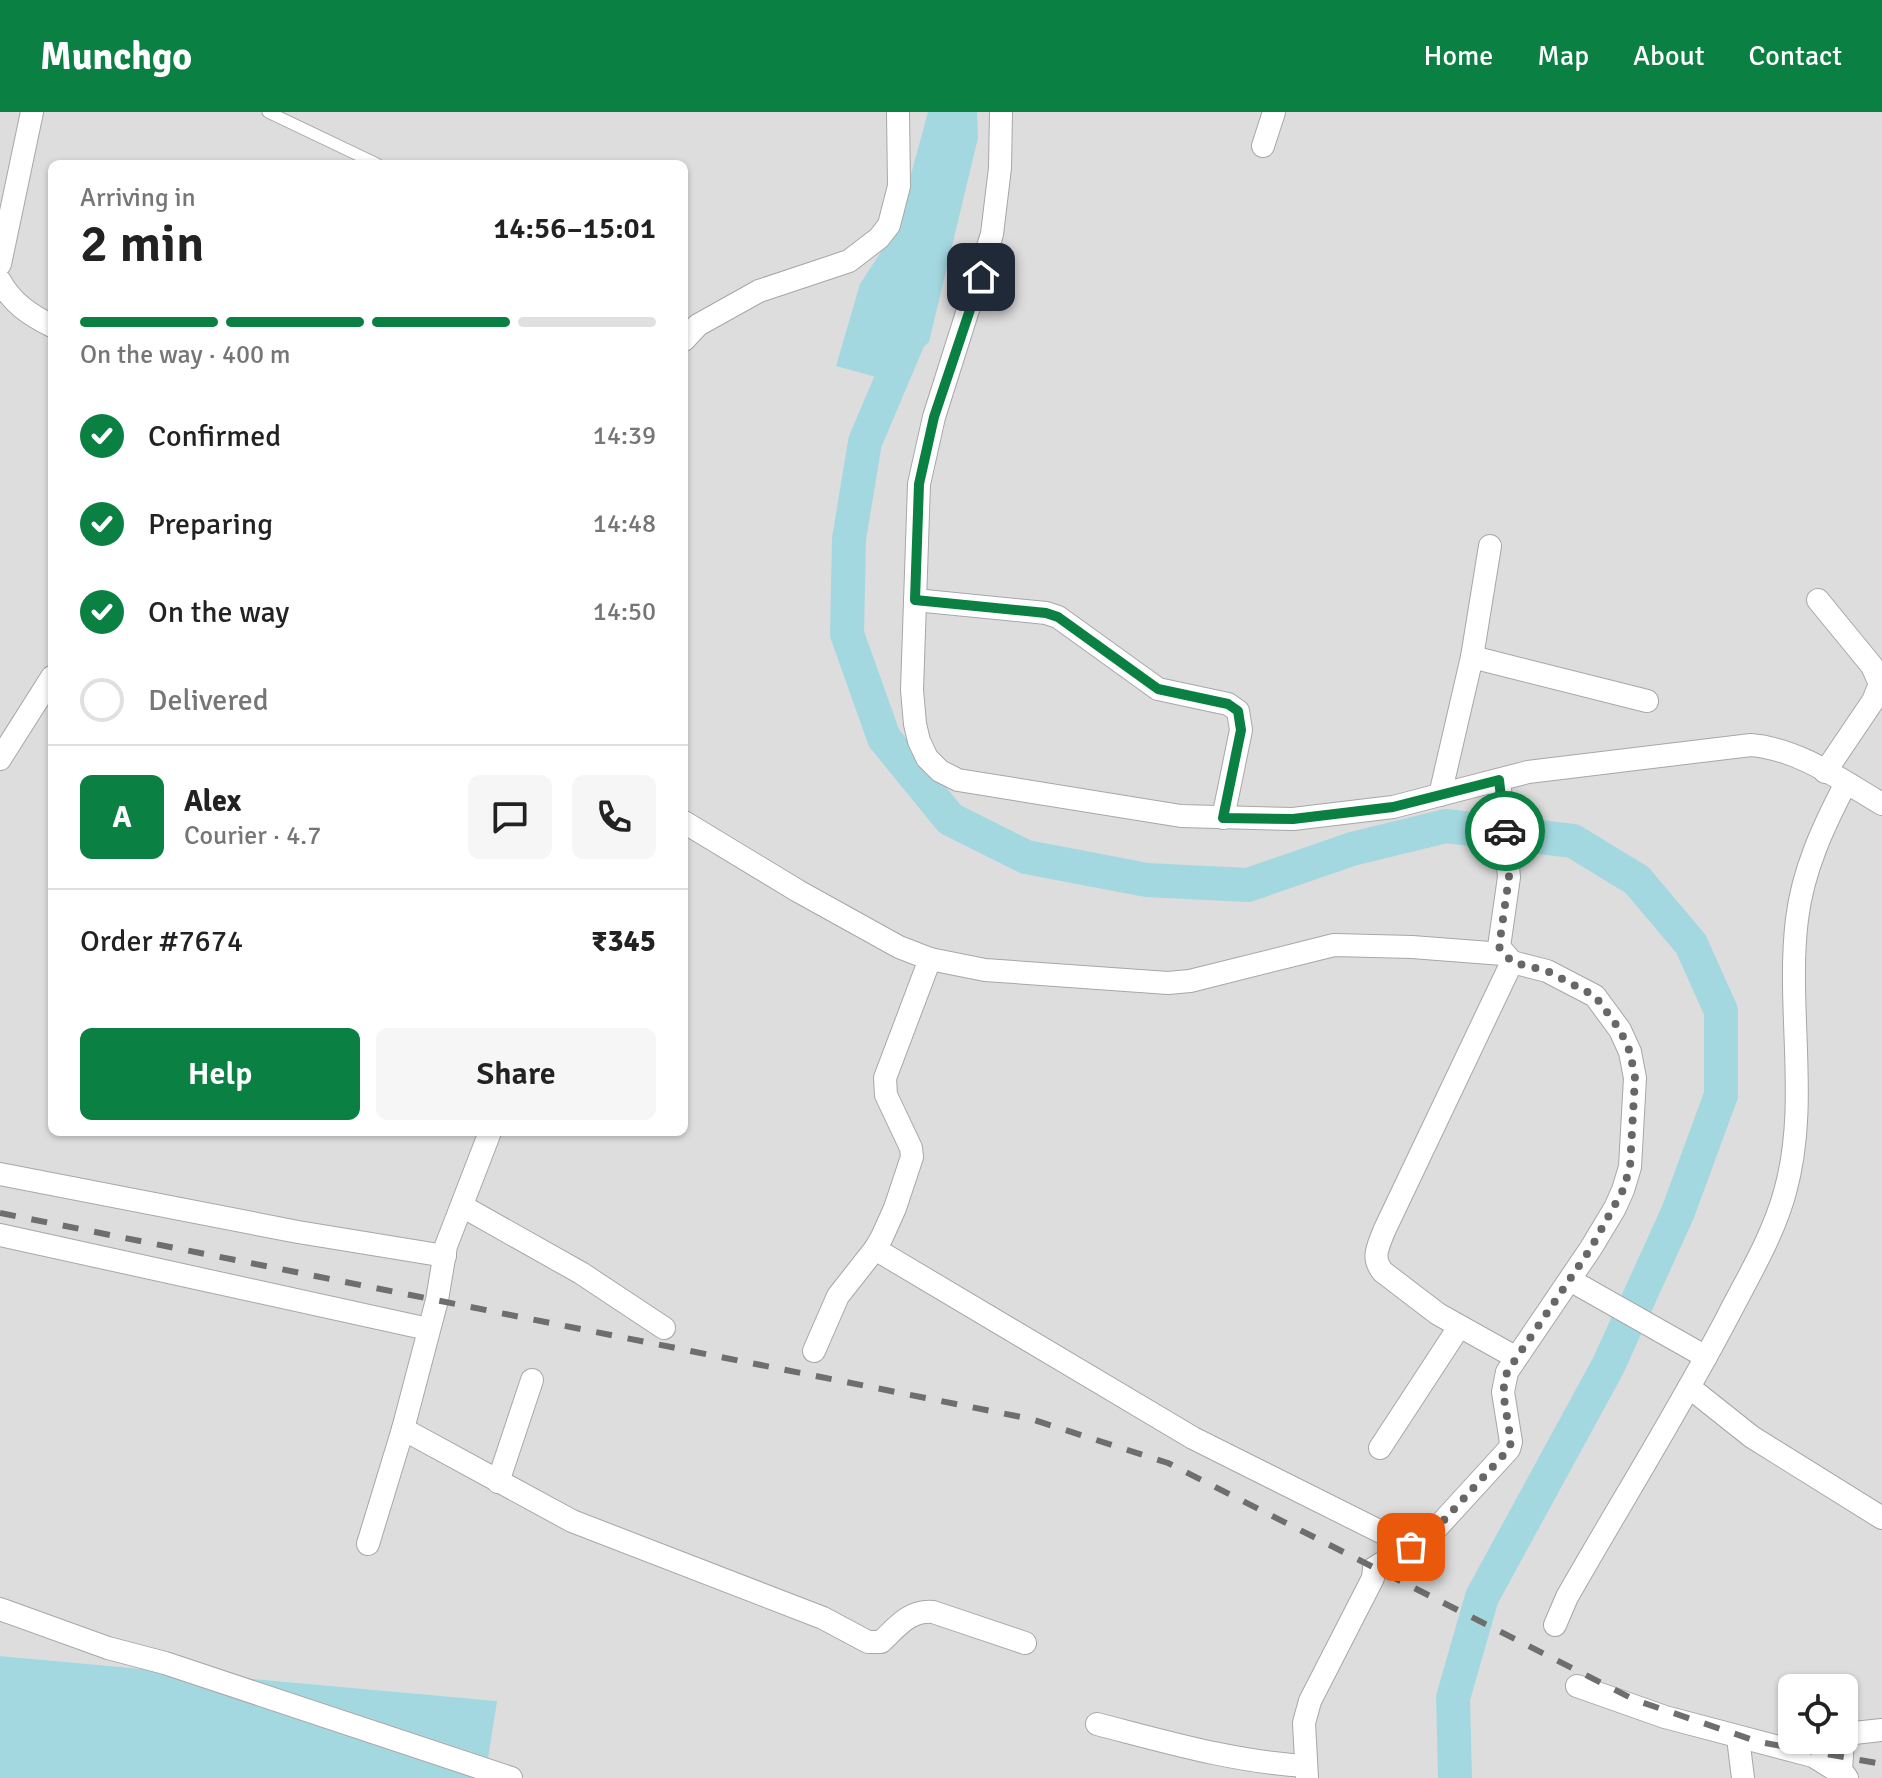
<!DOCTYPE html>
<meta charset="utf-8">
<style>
body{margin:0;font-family:Signika,sans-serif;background:#f6f6f6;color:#222;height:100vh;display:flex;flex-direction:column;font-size:30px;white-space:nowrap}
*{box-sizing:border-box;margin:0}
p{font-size:26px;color:#767676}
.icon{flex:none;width:44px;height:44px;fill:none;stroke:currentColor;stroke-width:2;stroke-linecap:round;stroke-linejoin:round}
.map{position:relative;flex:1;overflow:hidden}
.sheet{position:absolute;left:48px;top:48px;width:640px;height:976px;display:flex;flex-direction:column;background:#fff;border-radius:12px;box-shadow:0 2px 6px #0004}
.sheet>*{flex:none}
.tools{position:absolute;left:1778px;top:1562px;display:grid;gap:16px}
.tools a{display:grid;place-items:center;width:80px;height:80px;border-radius:12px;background:#fff;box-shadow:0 2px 6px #0004;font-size:40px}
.pin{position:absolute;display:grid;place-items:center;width:68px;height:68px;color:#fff;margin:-34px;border-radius:16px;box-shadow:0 4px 12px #0006}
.courier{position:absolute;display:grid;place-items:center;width:80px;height:80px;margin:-40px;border:6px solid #0b8043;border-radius:50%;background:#fff;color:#222;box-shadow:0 2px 10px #0007}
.headline em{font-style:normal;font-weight:600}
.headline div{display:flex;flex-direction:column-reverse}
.headline{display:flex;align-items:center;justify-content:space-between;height:136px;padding:0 32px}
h1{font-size:52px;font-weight:600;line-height:60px}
.bar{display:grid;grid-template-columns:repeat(4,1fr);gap:12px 8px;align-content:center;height:96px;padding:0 32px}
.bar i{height:10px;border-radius:6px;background:#e0e0e0}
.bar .on{background:#0b8043}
.bar p{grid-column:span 4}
.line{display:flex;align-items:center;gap:20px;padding:0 32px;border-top:2px solid #e0e0e0}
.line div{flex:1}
.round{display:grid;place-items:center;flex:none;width:84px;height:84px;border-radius:12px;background:#f6f6f6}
ol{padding:0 32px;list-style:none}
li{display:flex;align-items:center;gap:24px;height:88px}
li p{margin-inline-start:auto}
li .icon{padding:8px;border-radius:50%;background:#0b8043;color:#fff;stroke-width:4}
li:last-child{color:#767676}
li i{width:44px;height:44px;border:4px solid #e0e0e0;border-radius:50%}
.cta{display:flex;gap:16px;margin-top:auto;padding:16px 32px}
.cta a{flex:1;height:92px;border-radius:12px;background:#0b8043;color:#fff;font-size:32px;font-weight:600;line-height:92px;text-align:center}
.cta a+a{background:#f6f6f6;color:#222}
header{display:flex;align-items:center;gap:48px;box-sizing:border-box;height:112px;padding:0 40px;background:#0b8043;color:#fff}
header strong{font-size:38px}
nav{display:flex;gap:44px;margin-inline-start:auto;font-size:28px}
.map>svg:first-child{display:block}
</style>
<header>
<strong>Munchgo</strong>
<nav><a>Home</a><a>Map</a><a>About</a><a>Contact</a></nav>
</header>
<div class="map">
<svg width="1882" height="1666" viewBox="0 0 1882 1666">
<rect width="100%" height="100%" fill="#f1ece6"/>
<path fill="#dedddd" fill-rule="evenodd" d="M 0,0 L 1882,0 L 1882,1666 L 485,1666 L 496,1589 L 0,1544 ZM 52,52 L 684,52 L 684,1020 L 52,1020 ZM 1792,1576 L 1844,1576 L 1844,1628 L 1792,1628 Z"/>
<g fill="#a4d8e1">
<path d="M 928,0 L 977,0 L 978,26 L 929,230 L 897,259 L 876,265 L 836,254 L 860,172 L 896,117 Z"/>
<path d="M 0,1544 L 497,1589 L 485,1666 L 0,1666 Z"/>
</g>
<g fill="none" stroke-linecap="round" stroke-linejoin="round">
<path stroke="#a4d8e1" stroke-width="34" d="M 912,219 L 865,330 L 849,427 L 847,522 L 884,626 L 950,707 L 1026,745 L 1147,768 L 1248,773 L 1352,737 L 1446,714 L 1573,729 L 1637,768 L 1691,832 L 1721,899 L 1721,983 L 1678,1100 L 1608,1254 L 1482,1485 L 1453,1586 L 1455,1666"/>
<g stroke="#a7a7a7" stroke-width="13">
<path id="lane" d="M 268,0 L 377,52"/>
</g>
<g stroke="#a7a7a7" stroke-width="24">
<g id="street">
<path d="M 1001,0 L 1000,56 L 992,122 L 934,305 L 919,372 L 912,578 L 915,612 L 919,629 L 927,646 L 940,659 L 958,668 L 1181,704 L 1293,707 L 1393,695 L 1528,660 L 1751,633 C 1799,637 1841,668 1882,692"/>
<path d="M 1263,34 L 1274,0"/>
<path d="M 0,152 L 32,0"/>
<path d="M 0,169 C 12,191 30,203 52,214"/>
<path d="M 684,228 L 698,213 L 759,179 L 849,149 L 879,126 L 889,113 L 899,74 L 898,0"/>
<path d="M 915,488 L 1046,501 L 1058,505 L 1158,577 L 1228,592 L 1238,599 L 1241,618 L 1223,706"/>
<path d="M 1818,488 L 1872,554 L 1880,572 L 1873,589 L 1825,660"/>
<path d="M 1472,545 L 1647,589"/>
<path d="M 0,647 L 52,565"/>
<path d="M 1440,683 L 1472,545 L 1490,434"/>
<path d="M 684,710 L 798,779 L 899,835 L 930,847 L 985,858 L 1168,871 L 1190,869 L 1334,833 L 1412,835 L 1503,842"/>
<path d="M 1512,850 L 1384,1119 C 1378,1135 1371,1146 1383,1160 L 1438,1202 L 1515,1245"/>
<path d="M 0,1062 L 298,1120 L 445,1144"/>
<path d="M 462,1094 L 581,1161 L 664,1216"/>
<path d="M 0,1123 L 428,1217"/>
<path d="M 875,1137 L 1193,1326 L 1411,1435"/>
<path d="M 1570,1168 L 1706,1245"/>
<path d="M 814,1239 L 838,1184 L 875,1137 L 882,1125 L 895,1096 L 912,1045 L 911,1036 L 886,983 L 885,966 L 930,847"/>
<path d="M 1689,1275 L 1752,1325 L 1882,1406"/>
<path d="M 403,1317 L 572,1409 L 823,1506 L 868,1530 L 881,1530 C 897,1515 909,1498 933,1500 L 1025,1531"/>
<path d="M 1380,1336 L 1459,1215"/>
<path d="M 498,1370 L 532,1268"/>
<path d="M 368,1432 L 403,1317 L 437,1188 L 446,1134 L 490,1020"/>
<path d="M 0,1497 L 108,1536 L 165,1551 L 511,1666"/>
<path d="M 1555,1513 L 1567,1485 C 1620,1392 1677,1301 1727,1206 C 1748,1165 1773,1124 1785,1080 C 1810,991 1786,897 1797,807 C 1803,758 1823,715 1846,671"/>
<path d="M 1577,1574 L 1665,1605 L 1813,1644 L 1842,1662"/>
<path d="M 1097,1612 C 1167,1630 1234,1650 1306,1654"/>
<path d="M 1738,1626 L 1743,1666"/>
<path d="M 1844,1627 L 1854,1621 L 1882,1618"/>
<path d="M 1843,1628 L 1841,1658 L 1847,1666"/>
<path d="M 1307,1666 L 1304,1611 L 1310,1589 L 1373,1466 L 1374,1456 L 1434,1419 L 1509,1337 L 1511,1330 L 1503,1280 L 1507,1260 L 1591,1136 L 1615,1096 L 1623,1078 L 1630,1055 L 1635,966 L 1630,940 L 1620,918 L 1595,884 L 1547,859 L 1512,850 L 1499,835 L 1509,765 L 1499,668"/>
</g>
</g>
<use href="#lane" stroke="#fff" stroke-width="11"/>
<use href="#street" stroke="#fff" stroke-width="22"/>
<path stroke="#6e6e6e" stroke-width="6" stroke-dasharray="16 16" stroke-linecap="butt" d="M 0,1101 L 1031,1307 L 1168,1351 L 1635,1588 L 1759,1630 L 1882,1652"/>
</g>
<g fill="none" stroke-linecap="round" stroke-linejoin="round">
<path stroke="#696765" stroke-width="8" stroke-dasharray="0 14.4" d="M 1411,1435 L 1434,1419 L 1509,1337 L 1511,1330 L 1503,1280 L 1507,1260 L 1591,1136 L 1623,1078 L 1630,1055 L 1635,966 L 1630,940 L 1620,918 L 1595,884 L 1547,859 L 1512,850 L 1499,835 L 1509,765 L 1505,719"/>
<path stroke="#0b8043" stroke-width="10" d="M 981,165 L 934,305 L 919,372 L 915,488 L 1046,501 L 1058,505 L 1158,577 L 1228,592 L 1238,599 L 1241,618 L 1223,706 L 1293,707 L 1393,695 L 1499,668 L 1505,719"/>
</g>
</svg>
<div class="tools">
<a><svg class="icon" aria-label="locate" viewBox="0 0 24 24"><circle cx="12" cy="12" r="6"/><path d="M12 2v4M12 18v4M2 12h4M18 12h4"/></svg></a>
</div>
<div class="pin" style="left:1411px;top:1435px;background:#ea580c"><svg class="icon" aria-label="bag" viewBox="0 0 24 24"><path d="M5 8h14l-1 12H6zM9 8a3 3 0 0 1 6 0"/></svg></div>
<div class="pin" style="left:981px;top:165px;background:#1f2937"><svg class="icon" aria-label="home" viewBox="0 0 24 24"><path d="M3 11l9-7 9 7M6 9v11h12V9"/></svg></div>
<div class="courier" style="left:1505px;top:719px"><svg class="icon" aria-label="car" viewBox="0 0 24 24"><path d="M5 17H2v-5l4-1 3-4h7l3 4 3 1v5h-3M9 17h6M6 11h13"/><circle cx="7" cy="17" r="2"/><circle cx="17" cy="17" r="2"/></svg></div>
<section class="sheet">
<div class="headline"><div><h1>2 min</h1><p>Arriving in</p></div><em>14:56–15:01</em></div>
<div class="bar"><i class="on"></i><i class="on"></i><i class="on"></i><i></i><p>On the way · 400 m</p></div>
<ol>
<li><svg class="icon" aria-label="check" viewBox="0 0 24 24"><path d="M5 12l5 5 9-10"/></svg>Confirmed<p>14:39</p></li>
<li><svg class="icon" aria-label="check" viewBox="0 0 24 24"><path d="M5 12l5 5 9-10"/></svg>Preparing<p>14:48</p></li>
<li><svg class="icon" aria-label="check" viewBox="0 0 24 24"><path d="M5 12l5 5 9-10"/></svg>On the way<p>14:50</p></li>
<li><i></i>Delivered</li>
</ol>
<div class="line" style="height:144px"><b class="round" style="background:#0b8043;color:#fff">A</b><div><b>Alex</b><p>Courier · 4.7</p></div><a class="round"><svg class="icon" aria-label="chat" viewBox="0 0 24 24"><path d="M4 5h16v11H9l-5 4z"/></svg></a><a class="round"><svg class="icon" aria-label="phone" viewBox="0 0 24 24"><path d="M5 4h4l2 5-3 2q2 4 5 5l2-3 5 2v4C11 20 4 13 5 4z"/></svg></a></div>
<div class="line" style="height:104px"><div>Order #7674</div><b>₹345</b></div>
<div class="cta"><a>Help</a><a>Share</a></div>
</section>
</div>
